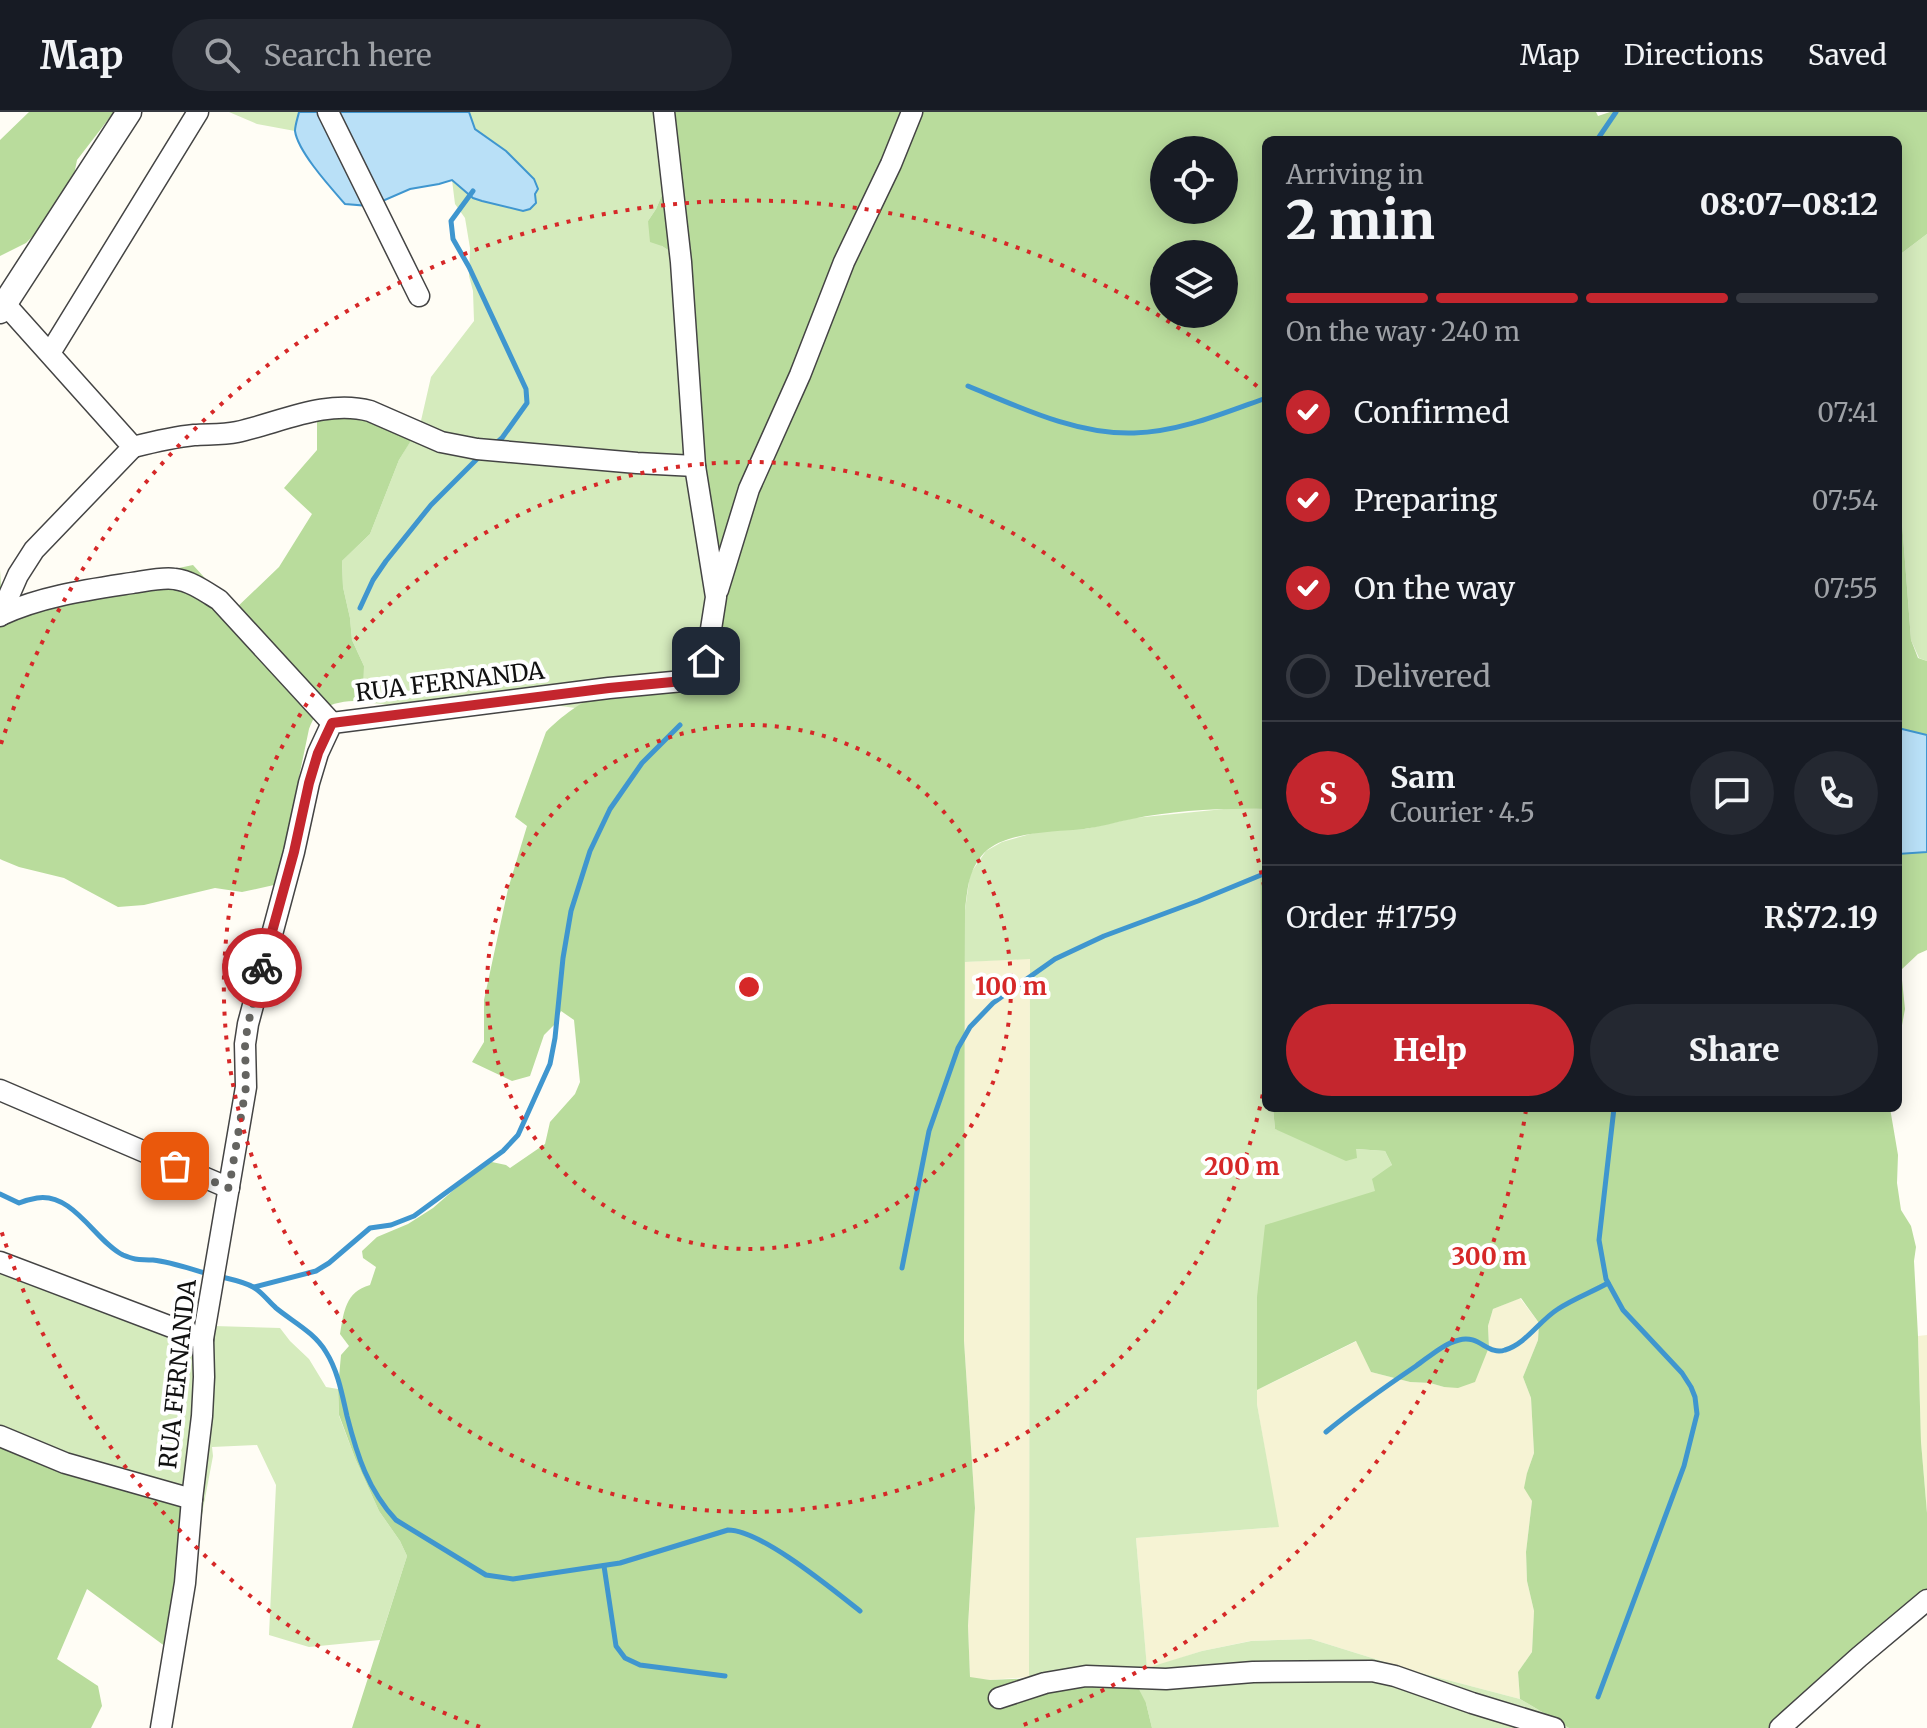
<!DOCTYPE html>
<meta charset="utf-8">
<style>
body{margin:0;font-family:Merriweather,serif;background:#242831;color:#f1f3f6;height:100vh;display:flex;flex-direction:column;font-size:30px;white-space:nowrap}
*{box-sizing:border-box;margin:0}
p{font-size:26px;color:#9ea1a6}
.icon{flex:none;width:44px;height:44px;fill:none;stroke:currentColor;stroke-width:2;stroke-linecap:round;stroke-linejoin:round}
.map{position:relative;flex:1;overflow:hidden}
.side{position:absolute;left:1262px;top:24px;width:640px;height:976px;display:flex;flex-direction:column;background:#171b24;border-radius:12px;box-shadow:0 4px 20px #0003}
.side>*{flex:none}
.fabs{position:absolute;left:1150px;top:24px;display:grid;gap:16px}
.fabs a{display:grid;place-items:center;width:88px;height:88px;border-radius:50%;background:#171b24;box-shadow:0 4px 20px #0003;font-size:40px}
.pin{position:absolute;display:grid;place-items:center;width:68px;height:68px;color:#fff;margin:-34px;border-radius:16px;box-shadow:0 4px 12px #0006}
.courier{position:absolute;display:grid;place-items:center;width:80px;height:80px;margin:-40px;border:6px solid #c4262e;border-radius:50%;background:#fff;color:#222;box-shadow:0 2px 10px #0007}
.overview em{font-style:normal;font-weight:800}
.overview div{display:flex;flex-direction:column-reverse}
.overview{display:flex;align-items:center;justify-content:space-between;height:136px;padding:0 24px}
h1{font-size:52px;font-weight:800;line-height:60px}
.bar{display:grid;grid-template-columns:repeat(4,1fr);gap:12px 8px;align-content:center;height:96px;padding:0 24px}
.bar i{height:10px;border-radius:6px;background:#363941}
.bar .selected{background:#c4262e}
.bar p{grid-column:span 4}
.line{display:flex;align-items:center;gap:20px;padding:0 24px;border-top:2px solid #363941}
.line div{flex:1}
.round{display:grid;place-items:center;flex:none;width:84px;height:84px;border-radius:42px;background:#242831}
ol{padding:0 24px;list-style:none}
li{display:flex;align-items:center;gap:24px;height:88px}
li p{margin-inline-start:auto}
li .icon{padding:8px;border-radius:50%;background:#c4262e;color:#fff;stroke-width:4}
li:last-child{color:#9ea1a6}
li i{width:44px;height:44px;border:4px solid #363941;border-radius:50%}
.button{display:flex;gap:16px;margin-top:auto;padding:16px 24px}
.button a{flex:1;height:92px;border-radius:48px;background:#c4262e;color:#fff;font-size:32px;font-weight:800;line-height:92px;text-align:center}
.button a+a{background:#242831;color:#f1f3f6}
header{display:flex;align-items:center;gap:48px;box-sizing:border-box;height:112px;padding:0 40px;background:#171b24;border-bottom:2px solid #363941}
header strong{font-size:38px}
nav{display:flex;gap:44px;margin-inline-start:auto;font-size:28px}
.search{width:560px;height:72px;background:#242831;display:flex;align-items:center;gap:20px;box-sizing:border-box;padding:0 28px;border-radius:44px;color:#9ea1a6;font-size:30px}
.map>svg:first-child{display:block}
</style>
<header>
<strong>Map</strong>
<div class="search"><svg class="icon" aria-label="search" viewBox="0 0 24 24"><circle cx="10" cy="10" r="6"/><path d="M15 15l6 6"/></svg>Search here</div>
<nav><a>Map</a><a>Directions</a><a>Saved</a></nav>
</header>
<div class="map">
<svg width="1927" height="1616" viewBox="0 0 1927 1616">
<rect width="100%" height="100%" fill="#fffdf5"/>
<g fill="#f6f3d4">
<path d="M 1030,846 L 1029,1565 L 990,1568 L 970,1566 L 968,1514 L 975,1396 L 964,1229 L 965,850 Z"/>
<path d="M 1520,1186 L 1539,1211 L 1538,1228 L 1523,1265 L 1531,1286 L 1534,1341 L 1527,1361 L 1532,1389 L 1526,1440 L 1527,1469 L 1534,1499 L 1532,1540 L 1518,1560 L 1520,1587 L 1417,1560 L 1311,1527 L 1250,1529 L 1202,1539 L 1147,1557 L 1136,1426 L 1278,1415 L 1257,1292 L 1257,1278 L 1357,1229 L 1371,1260 L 1410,1270 L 1430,1271 L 1444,1275 L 1489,1235 L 1488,1214 L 1493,1197 Z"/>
<path d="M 1927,1223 L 1927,1401 L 1921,1330 L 1918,1224 Z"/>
</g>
<g fill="#d5ebbd">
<path d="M 229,0 L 299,0 L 295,19 L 257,12 Z"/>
<path d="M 469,0 L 655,0 L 665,76 L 656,97 L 648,109 L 662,134 L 680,146 L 724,493 L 721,525 L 712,574 L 703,576 L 676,576 L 602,582 L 575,596 L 533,590 L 399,594 L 363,590 L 364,554 L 352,528 L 350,506 L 343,475 L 342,449 L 370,422 L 399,348 L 420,313 L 431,265 L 474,209 L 473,179 L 469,164 L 470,136 L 465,106 L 455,92 L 452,68 C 466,80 476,89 495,91 L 534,67 L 506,39 L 475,17 Z"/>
<path d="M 1927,122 L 1927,549 L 1919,546 L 1911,528 L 1901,397 L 1898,326 L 1898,144 Z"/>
<path d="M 1234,696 L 1266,697 L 1266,751 L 1260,759 C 1262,838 1266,917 1266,996 L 1273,996 L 1275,1017 L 1355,1037 L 1385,1039 L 1392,1053 L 1376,1079 L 1257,1185 L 1257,1292 L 1279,1415 L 1136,1426 L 1147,1556 L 1202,1539 L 1251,1529 L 1311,1527 L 1417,1560 L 1520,1587 L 1569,1616 L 1152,1616 L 1146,1591 L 1070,1563 L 1029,1565 L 1030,847 L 965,850 L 965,798 L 970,762 L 986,739 L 1002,730 L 1041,719 L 1085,717 L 1134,706 Z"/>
<path d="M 0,1157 L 206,1237 L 214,1214 L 280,1216 L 290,1229 L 309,1247 L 326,1275 L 338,1277 L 339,1304 L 355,1346 L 379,1399 L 400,1429 L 407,1444 L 380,1528 L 309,1535 L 269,1523 L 276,1373 L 257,1333 L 212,1335 L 213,1344 L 203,1397 L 0,1321 Z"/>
</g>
<g fill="#b9dc9c" fill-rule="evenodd">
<path d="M 29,0 L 114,0 L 77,48 L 73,68 L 53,104 L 26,131 L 0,144 L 0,28 Z"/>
<path d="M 655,0 L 1596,0 L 1598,4 L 1610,0 L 1927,0 L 1927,122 L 1898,144 L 1898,28 L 1266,28 L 1266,697 C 1222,696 1175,698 1132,707 C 1116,710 1100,715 1084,717 C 1056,720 1005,719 984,741 C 968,759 968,775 965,798 L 964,1229 L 975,1396 L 968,1514 L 970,1565 L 990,1568 L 1131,1562 L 1146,1591 L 1152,1616 L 352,1616 L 407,1444 L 400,1429 L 379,1399 L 355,1346 L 339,1303 L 338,1276 L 341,1243 L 349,1234 L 340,1222 C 344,1200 345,1180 370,1173 L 376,1155 L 363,1146 L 362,1139 L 377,1125 L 408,1112 L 433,1096 L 487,1049 L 506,1053 L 510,1056 L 545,1032 L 550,1010 L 575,982 L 580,970 L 574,908 L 561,899 L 555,912 L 544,923 L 530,964 L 512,969 L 472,950 L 484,930 L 484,888 L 508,777 L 527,714 L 515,705 L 546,620 C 559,606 585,586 604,582 C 624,578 654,577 675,576 C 688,575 700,577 712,573 C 717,548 723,523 724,497 C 725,472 717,445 708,422 L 680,146 L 662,134 L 650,130 L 648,109 L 656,97 L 665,76 ZM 1164,38 L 1224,38 L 1224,98 L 1164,98 ZM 1164,142 L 1224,142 L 1224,202 L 1164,202 Z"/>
<path d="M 362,294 L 412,327 L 399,348 L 370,422 L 342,449 L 343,475 L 350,506 L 352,528 L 364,554 L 363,590 C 350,587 329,591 319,600 C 314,604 311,612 309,617 L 285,732 L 290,754 L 286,766 L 274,773 L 242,780 L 215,776 L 144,793 L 118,795 L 64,766 L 19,755 L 2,748 L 0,747 L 0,458 L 2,493 L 193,453 L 234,498 L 279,455 L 312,402 L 284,376 L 317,338 L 317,296 Z"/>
<path d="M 1898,326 L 1901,397 L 1911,528 L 1918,546 L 1927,549 L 1927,623 L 1898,616 Z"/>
<path d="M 1913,740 L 1927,740 L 1927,838 L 1918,842 L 1901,858 L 1905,897 L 1898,935 L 1898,742 Z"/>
<path d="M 1266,751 L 1266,934 L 1263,907 L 1260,759 Z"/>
<path d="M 1273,996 L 1890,996 L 1898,1043 L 1897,1071 L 1901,1098 L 1911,1114 L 1916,1135 L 1914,1149 L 1918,1224 L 1921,1330 L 1927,1401 L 1927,1479 L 1778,1616 L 1569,1616 L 1520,1587 L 1518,1560 L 1532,1540 L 1534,1499 L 1527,1469 L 1526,1440 L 1532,1389 L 1524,1376 L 1527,1361 L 1534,1341 L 1531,1286 L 1523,1265 L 1538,1228 L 1539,1211 L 1521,1186 L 1493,1197 L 1488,1214 L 1489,1235 L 1475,1270 L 1458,1276 L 1444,1275 L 1430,1271 L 1410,1270 L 1371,1260 L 1356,1229 L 1257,1278 L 1257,1185 L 1265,1113 L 1375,1079 L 1372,1067 L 1392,1053 L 1385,1039 L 1356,1037 L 1357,1046 L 1346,1049 L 1275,1017 Z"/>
<path d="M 0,1321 L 203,1397 L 177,1543 L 87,1477 L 57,1547 L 98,1574 L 102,1594 L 91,1616 L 0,1616 Z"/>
</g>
<g fill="#b9e0f7" stroke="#3f96cf" stroke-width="2">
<path d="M 299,0 L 325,0 L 370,94 L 345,92 C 331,76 298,40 295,19 C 295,13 298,5 299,0 Z"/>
<path d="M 331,0 L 469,0 L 475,17 L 506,39 L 534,67 L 538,77 L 535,82 L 536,91 L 530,97 L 523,99 L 482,89 L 473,86 L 452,68 L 439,72 L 410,77 L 378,91 Z"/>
<path d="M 1898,616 L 1927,623 L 1927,740 L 1898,742 Z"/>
</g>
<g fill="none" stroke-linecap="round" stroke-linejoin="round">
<g stroke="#3f96cf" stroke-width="5">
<path d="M 1597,28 L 1616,0"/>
<path d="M 473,79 L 451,109 L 453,127 L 469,155 L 526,277 L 527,291 L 502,326 L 494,333"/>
<path d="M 968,274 C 1019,295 1077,323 1134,321 C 1179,320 1224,301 1266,286"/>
<path d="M 360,496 L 373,468 L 386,449 L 431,393 L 480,344"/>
<path d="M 0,1082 L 19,1091 C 24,1089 31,1087 37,1086 C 73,1080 96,1130 123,1143 C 138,1149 139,1147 153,1148 C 171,1150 191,1157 208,1162"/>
<path d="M 902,1156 L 929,1019 L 958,936 L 970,915 L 993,891 L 1055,847 L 1104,824 L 1198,789 L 1266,761"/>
<path d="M 218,1164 C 229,1167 243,1169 253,1175 C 262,1180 268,1189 276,1196 C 293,1210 314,1220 326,1240 C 338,1259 342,1282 347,1304 C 357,1343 368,1378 396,1408 L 486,1463 L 513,1467 L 620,1451 L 728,1418 C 761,1418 832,1477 860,1499"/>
<path d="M 254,1175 L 316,1159 L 329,1151 L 370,1116 L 391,1113 L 414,1104 L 503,1039 L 518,1023 L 550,952 L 555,926 L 563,846 L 571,799 L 590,739 L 610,697 L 642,651 L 680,613"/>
<path d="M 1326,1320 C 1355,1296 1385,1275 1416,1254 C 1429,1245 1443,1232 1459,1228 C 1479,1222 1488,1244 1505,1238 C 1527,1231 1539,1209 1558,1197 C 1573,1187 1592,1180 1608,1171"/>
<path d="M 604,1454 L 616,1534 L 625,1546 L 640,1553 L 725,1564"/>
<path d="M 1598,1585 L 1684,1354 L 1697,1302 L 1695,1285 L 1691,1275 L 1682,1261 L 1623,1198 L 1606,1167 L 1599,1128 L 1614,996"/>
</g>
<g stroke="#444" stroke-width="23">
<g id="minor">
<path d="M 328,0 L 419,184"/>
<path d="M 50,241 L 198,0"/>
<path d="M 133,335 C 153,330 174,325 194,323 C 208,322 223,323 237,320 C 279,311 326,287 370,299 L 441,330 L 477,337 L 637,351 L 695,354"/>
<path d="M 718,478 L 749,377 L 800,263 L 844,150 L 891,52 L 912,0"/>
<path d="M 1,503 C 42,484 87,478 132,471 C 146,469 162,465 175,467 C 191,469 206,480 219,488 L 332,611"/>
<path d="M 0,504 L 18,463 L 34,438 L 133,335 L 5,192"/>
<path d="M 0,978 L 229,1076"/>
<path d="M 0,1150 L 203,1227"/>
<path d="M 0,1324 L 65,1351 L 192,1387"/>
<path d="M 999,1586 L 1045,1571 L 1086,1564 L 1166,1567 L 1253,1560 L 1372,1559 L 1395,1564 L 1472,1591 L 1554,1616"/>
<path d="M 161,1616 L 185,1471 L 192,1387 L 202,1304 L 204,1265 L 203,1227 L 246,975 L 245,932 L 248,912 L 294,740 L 309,671 L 318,641 L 332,611 L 609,576 L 683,569 L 697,563 L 703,557 L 706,549 L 716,485 L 695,354 L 681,150 L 664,0"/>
<path d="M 1780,1616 L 1859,1545 L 1927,1488"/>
</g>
</g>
<g stroke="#444" stroke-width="27">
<path id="tertiary" d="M 0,199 L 129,0"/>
</g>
<use href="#minor" stroke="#fff" stroke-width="20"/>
<use href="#tertiary" stroke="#fff" stroke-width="24"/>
</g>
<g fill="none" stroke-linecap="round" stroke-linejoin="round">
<path stroke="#646461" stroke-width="8" stroke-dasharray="0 14.4" d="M 175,1054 L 229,1076 L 246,975 L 245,932 L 248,912 L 262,856"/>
<path stroke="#c4262e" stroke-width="10" d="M 262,856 L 294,740 L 309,671 L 318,641 L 332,611 L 609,576 L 683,569 L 697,563 L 703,557 L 706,549"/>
</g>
<g fill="none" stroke="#d62828" stroke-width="4" stroke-dasharray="4 8">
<circle cx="749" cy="875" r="262"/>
<path d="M1265 971A525 525 0 1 1 1265 779"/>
<path d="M1526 998A787 787 0 0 1 1018 1615M480 1615A787 787 0 0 1 1 1118M1 632A787 787 0 0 1 1265 281"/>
</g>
<g text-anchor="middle" stroke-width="8" stroke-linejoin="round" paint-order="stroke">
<g font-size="24" fill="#111" stroke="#fff">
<text transform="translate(450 570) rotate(-7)" y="8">RUA FERNANDA</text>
<text transform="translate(178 1262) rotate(-84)" y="8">RUA FERNANDA</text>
</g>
</g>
<circle cx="749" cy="875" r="12" fill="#d62828" stroke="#fff" stroke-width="4"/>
<g font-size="24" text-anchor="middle" font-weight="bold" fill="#d62828" stroke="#fff" stroke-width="8" stroke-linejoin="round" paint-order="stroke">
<text x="1011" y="883">100 m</text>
<text x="1242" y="1063">200 m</text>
<text x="1489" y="1153">300 m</text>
</g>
</svg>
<div class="fabs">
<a><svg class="icon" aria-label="locate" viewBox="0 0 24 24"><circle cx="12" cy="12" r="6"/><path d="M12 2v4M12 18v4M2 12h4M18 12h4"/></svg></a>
<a><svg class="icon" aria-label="layers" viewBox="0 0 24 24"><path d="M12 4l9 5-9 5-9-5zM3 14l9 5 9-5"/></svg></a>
</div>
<div class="pin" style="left:175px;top:1054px;background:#ea580c"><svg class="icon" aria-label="bag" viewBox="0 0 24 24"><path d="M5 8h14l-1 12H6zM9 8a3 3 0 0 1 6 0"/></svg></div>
<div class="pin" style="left:706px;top:549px;background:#1f2937"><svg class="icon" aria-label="home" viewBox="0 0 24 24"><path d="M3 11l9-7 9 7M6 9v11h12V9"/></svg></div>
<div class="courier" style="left:262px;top:856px"><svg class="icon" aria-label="bike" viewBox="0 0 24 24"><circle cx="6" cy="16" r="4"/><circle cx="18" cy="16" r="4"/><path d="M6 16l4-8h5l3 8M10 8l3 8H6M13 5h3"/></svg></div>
<section class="side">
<div class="overview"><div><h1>2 min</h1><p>Arriving in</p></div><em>08:07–08:12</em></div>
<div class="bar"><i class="selected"></i><i class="selected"></i><i class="selected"></i><i></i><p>On the way · 240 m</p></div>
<ol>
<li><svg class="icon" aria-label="check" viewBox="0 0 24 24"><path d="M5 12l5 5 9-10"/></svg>Confirmed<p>07:41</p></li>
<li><svg class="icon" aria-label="check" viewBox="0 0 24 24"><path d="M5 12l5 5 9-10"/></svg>Preparing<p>07:54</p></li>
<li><svg class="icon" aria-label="check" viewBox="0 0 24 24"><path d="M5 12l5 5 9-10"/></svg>On the way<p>07:55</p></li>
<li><i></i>Delivered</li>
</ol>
<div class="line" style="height:144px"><b class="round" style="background:#c4262e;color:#fff">S</b><div><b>Sam</b><p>Courier · 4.5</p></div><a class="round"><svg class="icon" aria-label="chat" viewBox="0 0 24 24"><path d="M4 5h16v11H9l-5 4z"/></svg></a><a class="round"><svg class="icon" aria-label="phone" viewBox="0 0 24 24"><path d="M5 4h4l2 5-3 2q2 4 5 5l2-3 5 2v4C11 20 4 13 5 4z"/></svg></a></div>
<div class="line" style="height:104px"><div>Order #1759</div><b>R$72.19</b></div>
<div class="button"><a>Help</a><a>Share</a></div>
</section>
</div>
